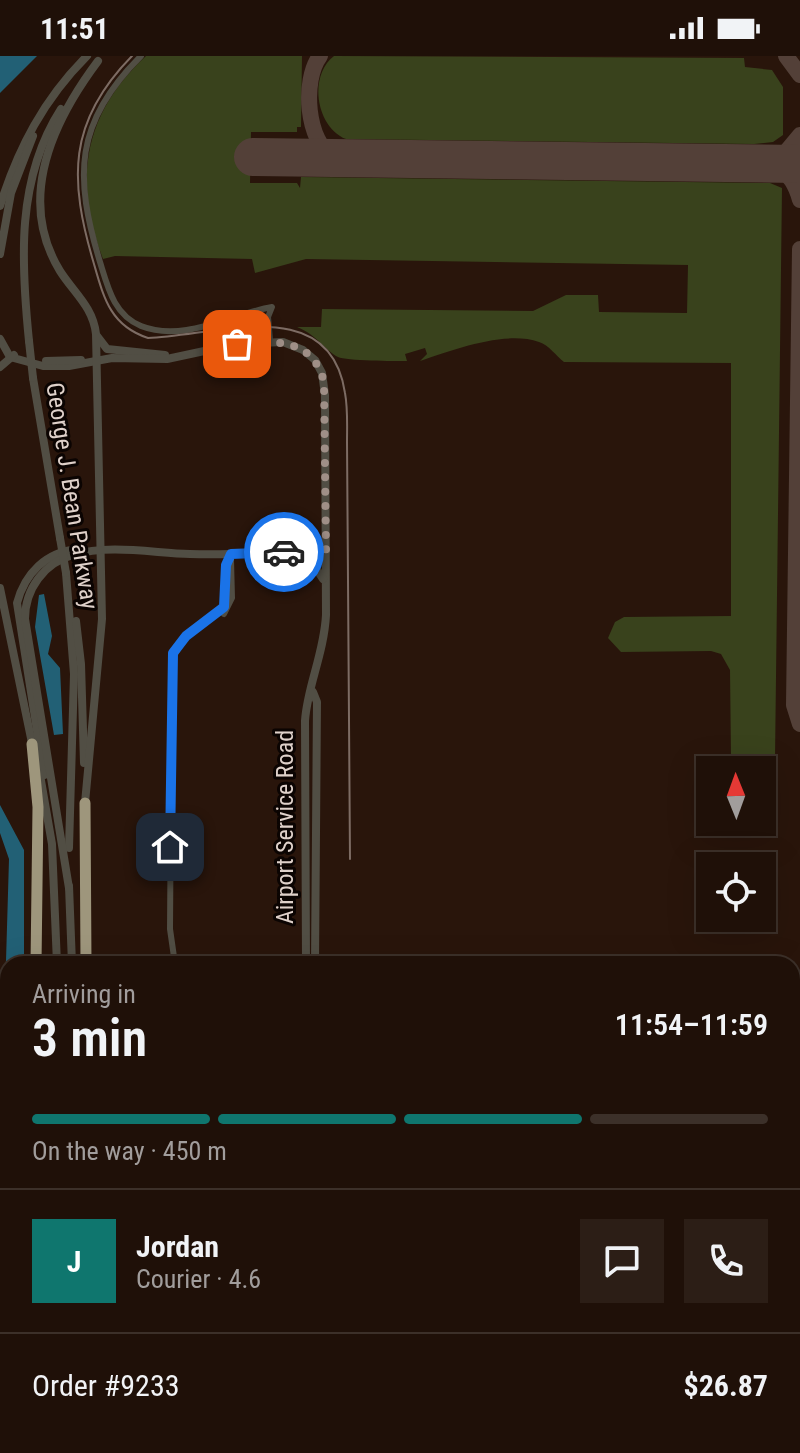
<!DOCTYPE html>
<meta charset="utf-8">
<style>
body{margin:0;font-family:"Roboto Condensed",sans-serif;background:#2c1e16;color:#f1f3f6;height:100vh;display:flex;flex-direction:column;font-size:30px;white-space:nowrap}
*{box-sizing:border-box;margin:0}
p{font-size:26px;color:#a19d9c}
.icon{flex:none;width:44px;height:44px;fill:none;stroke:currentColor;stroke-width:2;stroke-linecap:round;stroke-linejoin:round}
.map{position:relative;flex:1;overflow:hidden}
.drawer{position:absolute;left:0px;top:900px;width:800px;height:498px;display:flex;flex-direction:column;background:#1f1008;border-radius:24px 24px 0 0;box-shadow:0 8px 32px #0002,0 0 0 2px #3c3029}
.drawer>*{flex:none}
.needle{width:52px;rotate:359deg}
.tools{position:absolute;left:696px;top:700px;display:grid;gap:16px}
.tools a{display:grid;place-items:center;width:80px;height:80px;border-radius:0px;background:#1f1008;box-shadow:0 8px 32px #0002,0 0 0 2px #3c3029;font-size:40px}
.pin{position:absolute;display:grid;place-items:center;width:68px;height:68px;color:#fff;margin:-34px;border-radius:16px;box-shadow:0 4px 12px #0006}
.courier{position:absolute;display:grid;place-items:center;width:80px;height:80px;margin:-40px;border:6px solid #1a73e8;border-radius:50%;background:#fff;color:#222;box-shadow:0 2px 10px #0007}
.summary em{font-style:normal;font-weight:600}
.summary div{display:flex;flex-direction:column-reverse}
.summary{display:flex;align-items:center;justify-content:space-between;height:136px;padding:0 32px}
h1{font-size:52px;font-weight:600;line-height:60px}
.bar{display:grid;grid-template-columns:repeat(4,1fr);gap:12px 8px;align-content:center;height:96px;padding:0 32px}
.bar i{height:10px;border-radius:6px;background:#3c3029}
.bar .active{background:#0f766e}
.bar p{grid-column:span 4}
.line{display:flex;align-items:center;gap:20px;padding:0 32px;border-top:2px solid #3c3029}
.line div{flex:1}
.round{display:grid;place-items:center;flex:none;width:84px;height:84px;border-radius:0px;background:#2c1e16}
.status{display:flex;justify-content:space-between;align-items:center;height:56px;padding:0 40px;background:#1f1008;direction:ltr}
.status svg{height:22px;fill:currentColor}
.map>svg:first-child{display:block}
</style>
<div class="status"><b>11:51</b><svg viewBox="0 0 49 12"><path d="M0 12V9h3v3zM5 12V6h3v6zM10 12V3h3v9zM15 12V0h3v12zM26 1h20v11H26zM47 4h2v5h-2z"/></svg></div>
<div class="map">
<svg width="800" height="1397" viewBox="0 0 800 1397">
<rect width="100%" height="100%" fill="#29150b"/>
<g fill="#39421c">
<path d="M 146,0 L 302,0 L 301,71 L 297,71 L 297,76 L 251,76 L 250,127 L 297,127 L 300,132 L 301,121 L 304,121 L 770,127 L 782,132 L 775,703 L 731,702 L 730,614 L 721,598 L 711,595 L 621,596 L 608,582 L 615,566 L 624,561 L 731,560 L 731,307 L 564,306 C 556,300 549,289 539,286 C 505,274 452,294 420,305 L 427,298 L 425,292 L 405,298 L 407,305 C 395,305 346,305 338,301 C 328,297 316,278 297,271 L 321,271 L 322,253 L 533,255 L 566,239 L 598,239 L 599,256 L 687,257 L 688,209 L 306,203 L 255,217 L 252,203 L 115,200 L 103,203 C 73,125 83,58 146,0 Z"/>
<path d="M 334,0 L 744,2 L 745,11 L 772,14 L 783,31 L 783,79 L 773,86 L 754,88 L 346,83 C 316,71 308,20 334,0 Z"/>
</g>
<g fill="#226075">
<path d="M 0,0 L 37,0 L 0,37 Z"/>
<path d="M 44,538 L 52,580 L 48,598 L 60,612 L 63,678 L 54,679 L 35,571 L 39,539 Z"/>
<path d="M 0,749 L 24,794 L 24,908 L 8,908 L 8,1070 L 0,1074 L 0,1046 L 6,1044 L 4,973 L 9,803 L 0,777 Z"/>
</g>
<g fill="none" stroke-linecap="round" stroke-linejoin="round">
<path stroke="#226075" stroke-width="6" d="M 792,1074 L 800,1074"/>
<g stroke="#534038" stroke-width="16">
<path d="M 320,0 C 302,24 306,86 334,102"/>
<path d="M 786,0 L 800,19"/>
<path d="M 764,106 L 785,97 L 800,79"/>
<path d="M 720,108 C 759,109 788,99 800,144"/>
<path d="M 800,193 L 794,649 L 800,668"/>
</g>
<path stroke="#534038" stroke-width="38" d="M 253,101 L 800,108"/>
<g stroke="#514e44" stroke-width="6">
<path d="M 141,0 C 74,66 74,121 100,206 C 108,232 114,259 141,270 C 184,287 231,258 272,251 L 268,261 L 270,284"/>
<path d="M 224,558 L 232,542 L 231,504"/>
<path d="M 175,908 L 170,873 L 172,603 L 186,580 L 224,551 L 226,509 L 231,504"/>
<path d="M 578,1397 L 579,1390"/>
</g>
<g stroke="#514e44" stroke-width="8">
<path d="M 0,150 C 18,92 44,43 87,0"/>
<path d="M 0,198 L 11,137 L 33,80"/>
<path d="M 97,280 L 107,293 L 165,299"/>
<path d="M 0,283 L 10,301 L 43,310 L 69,310 L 112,302 L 167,303 L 237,288 L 283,286 L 303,294 L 315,304 L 322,317 L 325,339 L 326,559 C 324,598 307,631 305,665 L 306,908"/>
<path d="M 29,285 C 21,206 16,123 61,53"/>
<path d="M 46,305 L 81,304"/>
<path d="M 0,311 L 14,299"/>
<path d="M 33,322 L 60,482"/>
<path d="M 287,500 L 312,506 L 323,523"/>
<path d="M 66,517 L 74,618 L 69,792"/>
<path d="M 0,532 L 33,692"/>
<path d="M 76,565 L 81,608 L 84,707"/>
<path d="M 313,636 L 317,646 L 315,908"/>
<path d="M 39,713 L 52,788 L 57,908"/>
<path d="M 44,719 L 17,547 C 25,517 46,496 78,493"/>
<path d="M 85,747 L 102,563 L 96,278 C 93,251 74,237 60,215 C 16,143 53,65 98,5"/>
<path d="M 69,830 L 72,908"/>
<path d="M 69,832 L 25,563 C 25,533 44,507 73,499 C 109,488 153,497 190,498 C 235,499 280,497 326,495"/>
<path d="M 654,1397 L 656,1390"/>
</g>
<g stroke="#88816c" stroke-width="10">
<path d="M 792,1098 L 800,1098"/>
<path d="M 792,1121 L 800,1121"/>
</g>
<g stroke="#9e967c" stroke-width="11">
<path d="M 32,688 L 38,751 L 36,908"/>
<path d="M 85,747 L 86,908"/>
<path d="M 0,1088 L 8,1076"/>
<path d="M 0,1170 L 8,1171"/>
<path d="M 0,1208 L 8,1202"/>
<path d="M 0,1238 L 8,1237"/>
<path d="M 0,1284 L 8,1287"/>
<path d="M 0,1318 L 8,1321"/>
<path d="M 0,1348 L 8,1346"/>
<path d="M 0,1365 L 8,1364"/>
<path d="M 0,1378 L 8,1375"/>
<path d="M 128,1390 L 137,1397"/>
<path d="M 142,1390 L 146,1397"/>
<path d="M 164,1390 L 171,1397"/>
<path d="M 222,1390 L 227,1397"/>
<path d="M 0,1396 L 17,1397"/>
<path d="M 95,1397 L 96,1390"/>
</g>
<path stroke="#7d6c64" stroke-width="2" d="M 132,0 C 67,66 69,124 94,208 C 104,243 111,270 148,282 C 216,280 330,236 345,337 C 348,353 347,370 347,386 L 350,803"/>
<g stroke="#514e44" stroke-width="8">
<path d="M 29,285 L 33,322"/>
<path d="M 60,482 L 66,517"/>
</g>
</g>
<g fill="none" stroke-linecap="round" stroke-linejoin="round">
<path stroke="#9f8f87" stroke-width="8" stroke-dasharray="0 14.4" d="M 237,288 C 274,284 313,282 324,326 L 326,495 L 284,496"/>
<path stroke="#1a73e8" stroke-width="10" d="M 170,791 L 173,597 L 186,580 L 224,551 L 226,509 L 231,498 L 284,496"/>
</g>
<g text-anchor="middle" stroke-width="6" stroke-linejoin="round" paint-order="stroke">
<g font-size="24" fill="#dfd1ca" stroke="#0b0402">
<text transform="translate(72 440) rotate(81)" y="8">George J. Bean Parkway</text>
<text transform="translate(285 771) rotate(-90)" y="8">Airport Service Road</text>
</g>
</g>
</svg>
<div class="tools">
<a><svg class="needle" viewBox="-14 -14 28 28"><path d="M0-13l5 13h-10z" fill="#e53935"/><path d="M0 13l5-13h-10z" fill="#a19d9c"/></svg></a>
<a><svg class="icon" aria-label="locate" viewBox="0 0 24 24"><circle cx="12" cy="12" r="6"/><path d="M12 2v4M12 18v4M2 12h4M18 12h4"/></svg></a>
</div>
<div class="pin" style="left:237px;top:288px;background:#ea580c"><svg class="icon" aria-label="bag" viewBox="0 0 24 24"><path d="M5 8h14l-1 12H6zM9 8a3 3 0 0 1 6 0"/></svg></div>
<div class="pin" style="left:170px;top:791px;background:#1f2937"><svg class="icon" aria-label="home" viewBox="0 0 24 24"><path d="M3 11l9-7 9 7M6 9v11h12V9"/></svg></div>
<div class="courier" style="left:284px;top:496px"><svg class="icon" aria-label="car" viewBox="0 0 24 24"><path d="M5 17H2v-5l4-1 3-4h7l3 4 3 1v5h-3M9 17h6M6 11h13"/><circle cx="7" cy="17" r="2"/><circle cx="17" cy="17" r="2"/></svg></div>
<section class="drawer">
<div class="summary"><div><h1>3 min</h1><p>Arriving in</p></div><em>11:54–11:59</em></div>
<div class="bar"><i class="active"></i><i class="active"></i><i class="active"></i><i></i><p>On the way · 450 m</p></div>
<div class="line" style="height:144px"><b class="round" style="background:#0f766e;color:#fff">J</b><div><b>Jordan</b><p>Courier · 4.6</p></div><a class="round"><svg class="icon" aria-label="chat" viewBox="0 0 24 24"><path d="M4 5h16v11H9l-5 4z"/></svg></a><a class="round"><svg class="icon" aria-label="phone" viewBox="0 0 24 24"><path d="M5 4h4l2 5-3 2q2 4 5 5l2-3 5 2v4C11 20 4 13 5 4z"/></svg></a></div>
<div class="line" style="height:104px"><div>Order #9233</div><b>$26.87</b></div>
</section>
</div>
